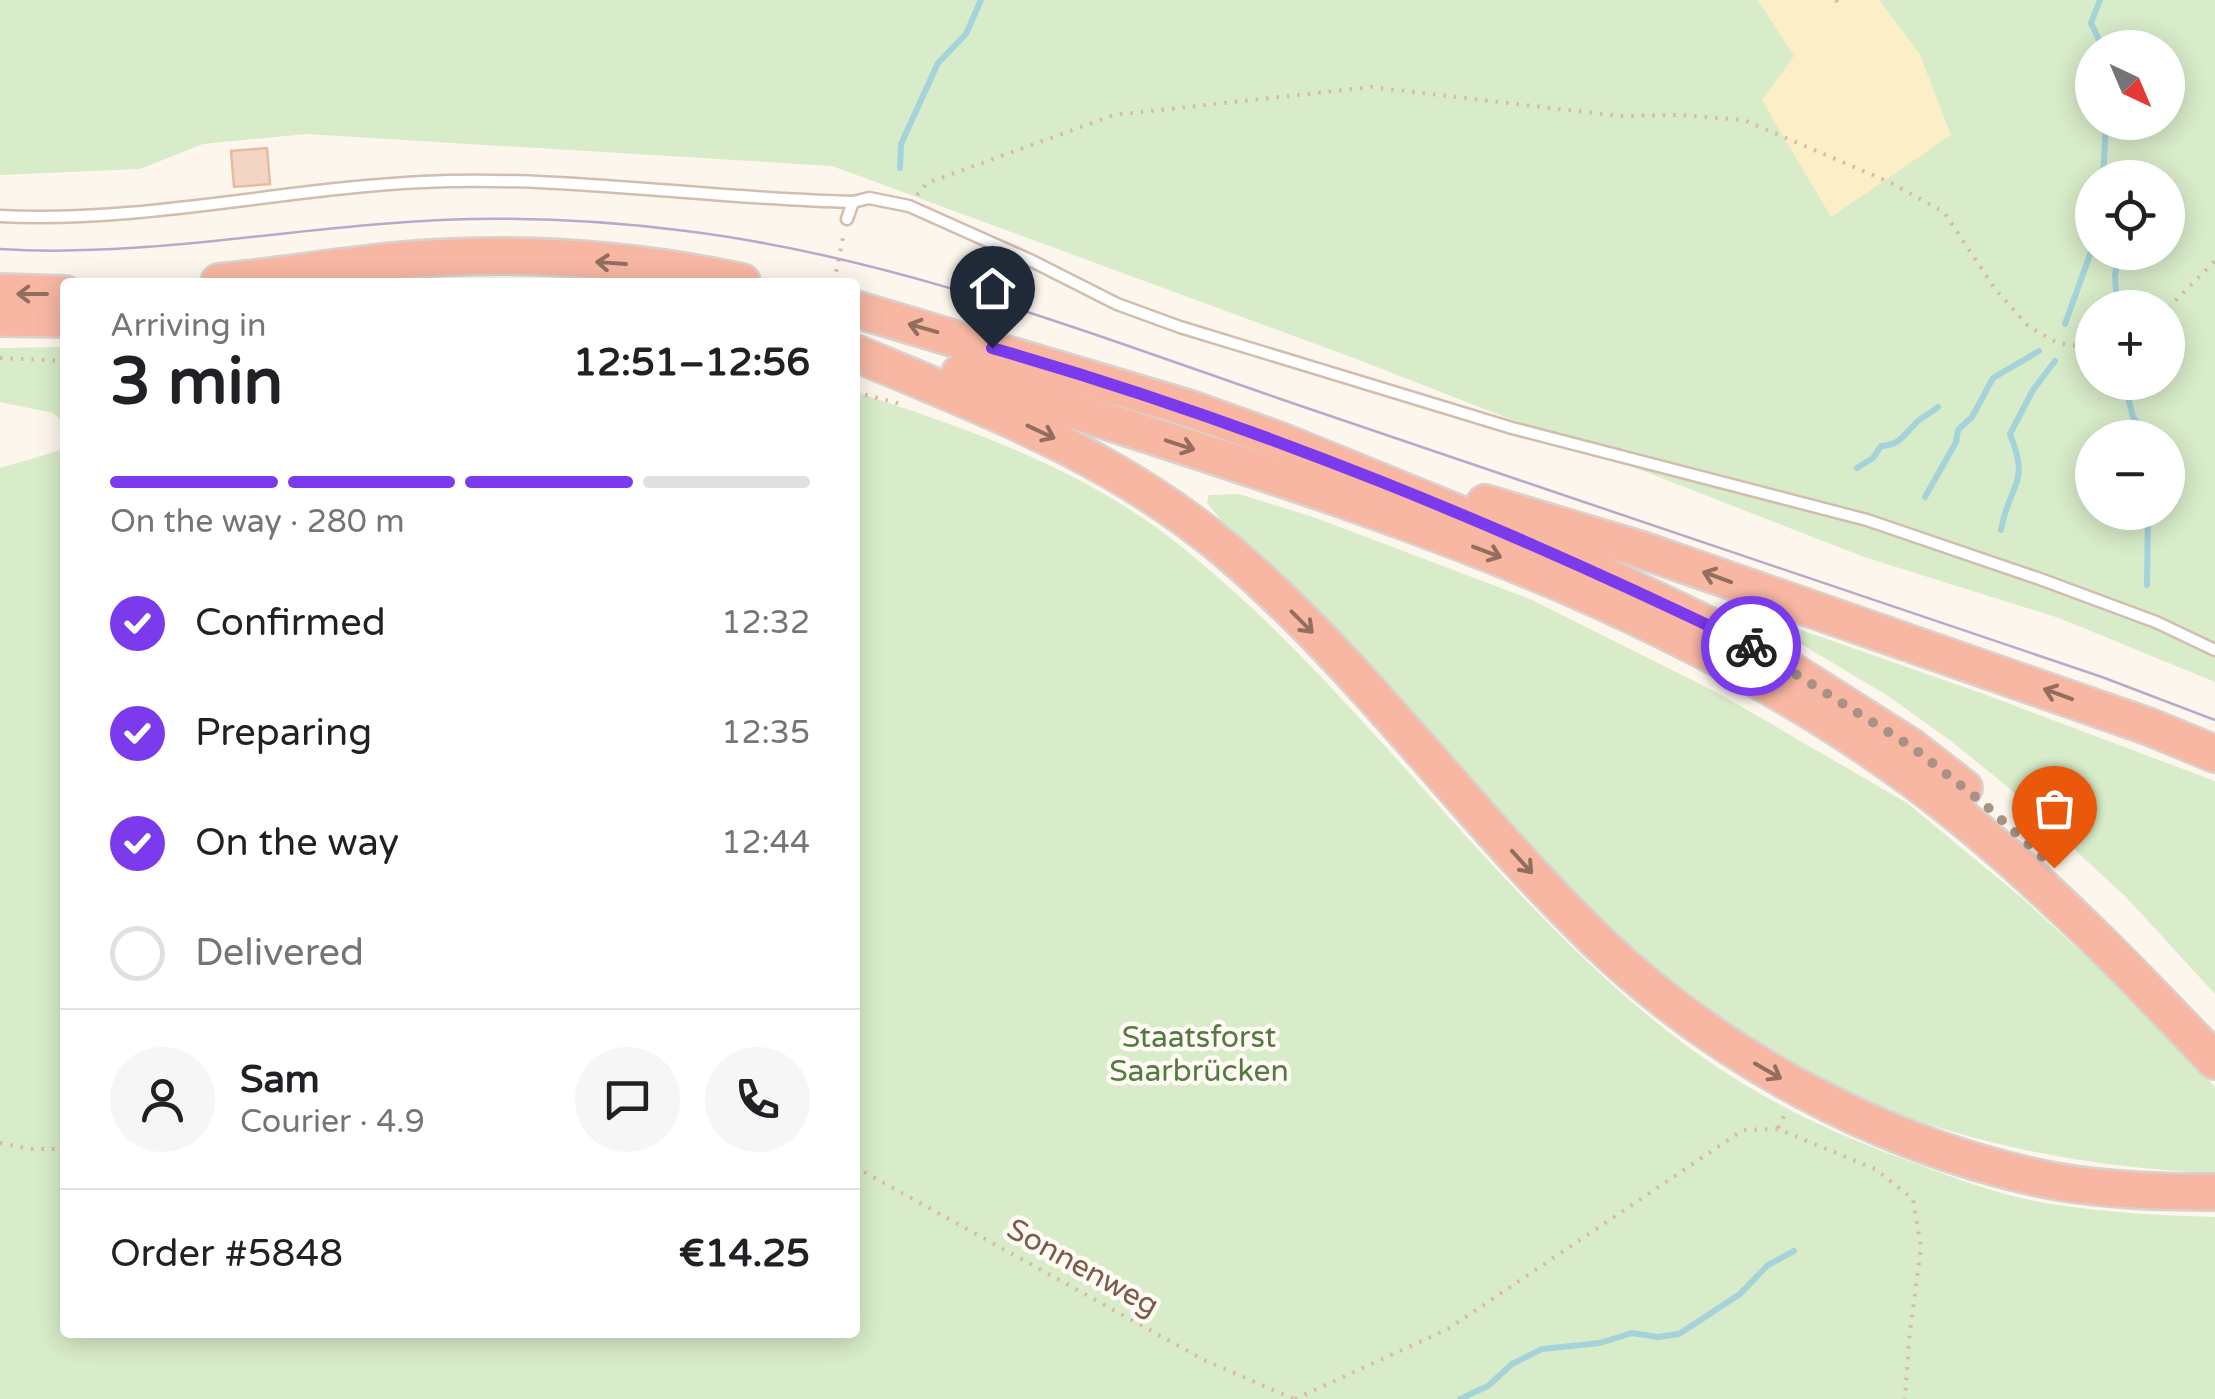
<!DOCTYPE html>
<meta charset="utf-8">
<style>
body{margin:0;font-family:"Varela Round",sans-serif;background:#f6f6f6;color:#202124;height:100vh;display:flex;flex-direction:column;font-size:38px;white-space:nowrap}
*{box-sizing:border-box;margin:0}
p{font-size:32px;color:#757577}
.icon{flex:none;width:55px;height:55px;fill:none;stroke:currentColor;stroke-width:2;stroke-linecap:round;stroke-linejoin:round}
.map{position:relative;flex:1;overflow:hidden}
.panel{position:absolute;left:60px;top:278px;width:800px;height:1060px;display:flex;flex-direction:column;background:#fff;border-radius:10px;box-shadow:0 5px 25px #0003}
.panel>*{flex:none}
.needle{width:65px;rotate:136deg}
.buttons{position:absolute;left:2075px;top:30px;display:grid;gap:20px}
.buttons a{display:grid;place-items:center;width:110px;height:110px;border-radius:50%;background:#fff;box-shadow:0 5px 25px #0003;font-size:50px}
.pin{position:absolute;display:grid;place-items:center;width:85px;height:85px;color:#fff;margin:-102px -42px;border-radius:50% 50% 50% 0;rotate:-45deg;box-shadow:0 0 10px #0007}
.pin .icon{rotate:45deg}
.courier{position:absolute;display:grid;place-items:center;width:100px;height:100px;margin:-50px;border:8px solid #7c3aed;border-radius:50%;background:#fff;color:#222;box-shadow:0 2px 12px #0007}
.summary em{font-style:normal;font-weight:800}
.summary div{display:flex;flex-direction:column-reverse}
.summary{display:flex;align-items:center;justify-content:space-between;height:170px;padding:0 50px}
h1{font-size:65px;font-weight:800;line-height:75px}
.bar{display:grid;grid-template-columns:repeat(4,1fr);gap:15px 10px;align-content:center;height:120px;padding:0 50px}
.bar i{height:12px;border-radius:8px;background:#e0e0e0}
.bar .on{background:#7c3aed}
.bar p{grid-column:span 4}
.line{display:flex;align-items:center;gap:25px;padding:0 50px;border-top:2px solid #e0e0e0}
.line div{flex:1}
.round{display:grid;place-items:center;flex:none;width:105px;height:105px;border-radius:52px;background:#f6f6f6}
ol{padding:0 50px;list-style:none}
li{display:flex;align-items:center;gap:30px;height:110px}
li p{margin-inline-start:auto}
li .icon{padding:10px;border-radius:50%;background:#7c3aed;color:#fff;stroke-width:4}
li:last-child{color:#757577}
li i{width:55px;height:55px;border:5px solid #e0e0e0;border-radius:50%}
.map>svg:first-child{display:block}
</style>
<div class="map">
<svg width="2215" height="1399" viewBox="0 0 2215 1399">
<rect width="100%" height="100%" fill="#fdf6ec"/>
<g fill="#d8ecc9" fill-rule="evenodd">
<path d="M 0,0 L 1758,0 L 1795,56 L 1920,55 L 1879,0 L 2215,0 L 2215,682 L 2059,618 L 1864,557 L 1351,357 L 832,166 L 306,134 L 203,144 L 140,169 L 0,175 ZM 2092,48 L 2168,48 L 2168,122 L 2092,122 ZM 2092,178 L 2168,178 L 2168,252 L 2092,252 ZM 2092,308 L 2168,308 L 2168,382 L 2092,382 ZM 2092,438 L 2168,438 L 2168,512 L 2092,512 Z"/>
<path d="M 65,347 L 65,423 L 53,413 L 0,402 L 0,348 Z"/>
<path d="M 855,392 C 962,427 1069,463 1161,531 C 1295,632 1399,767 1514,888 C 1576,953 1642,1017 1717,1067 C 1779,1109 1847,1139 1917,1164 C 1959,1180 2006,1197 2051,1204 C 2105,1213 2160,1215 2215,1217 L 2215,1399 L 0,1399 L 0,468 L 65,449 L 65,1332 L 855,1332 Z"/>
<path d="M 1239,494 L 1313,517 L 1530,599 L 1718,693 L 1907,803 L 2022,898 L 2160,1024 L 2215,1087 L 2215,1173 C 2107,1169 1999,1150 1897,1114 C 1797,1079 1671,989 1595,916 C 1537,860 1489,795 1433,736 C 1360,657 1275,586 1207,503 L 1209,495 Z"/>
<path d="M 1744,610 L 1981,693 L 2215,781 L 2215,994 L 2126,897 L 2077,852 L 2061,830 L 1951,741 L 1888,696 Z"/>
</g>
<path fill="#fcefc7" d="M 1758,0 L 1879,0 L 1920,55 L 1951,135 L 1831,217 L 1762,100 L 1794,56 Z"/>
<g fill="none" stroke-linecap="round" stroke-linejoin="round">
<g stroke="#a5d3da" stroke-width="6">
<path d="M 2100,0 L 2091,23 L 2103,48"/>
<path d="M 900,168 L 901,144 L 938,63 L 966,34 L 981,0"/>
<path d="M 2103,178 L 2106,122"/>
<path d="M 2117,308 L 2115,275 L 2120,252"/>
<path d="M 2065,324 L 2092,249"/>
<path d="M 2124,382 L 2133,417 L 2149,438"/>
<path d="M 1857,468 L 1873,458 L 1881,446 C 1900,445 1903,436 1916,423 C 1922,417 1931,413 1938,407"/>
<path d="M 1925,497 L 1956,442 L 1958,430 L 1972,417 L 1993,378 L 2039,351"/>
<path d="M 2001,530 C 2009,483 2031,486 2010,434 L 2033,390 L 2055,361"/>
<path d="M 2147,585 L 2148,512"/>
<path d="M 1460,1399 L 1488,1386 L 1512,1364 L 1542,1349 L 1600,1343 L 1632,1333 L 1658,1337 L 1679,1334 L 1740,1294 L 1768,1265 L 1794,1251"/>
</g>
</g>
<path fill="#f3d5c3" stroke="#e6bba3" stroke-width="2.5" d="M 267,148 L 270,184 L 234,187 L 231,151 Z"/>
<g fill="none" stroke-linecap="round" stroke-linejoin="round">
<g stroke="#d1beb0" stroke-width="15">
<g id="service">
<path d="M 0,216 C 142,223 281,189 422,182 C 566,175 710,199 853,202"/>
<path d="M 847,219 L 853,202 L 869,198 L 909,206 L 1030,260 L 1117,304 L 1180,327 L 1512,428 L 1867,520 L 2040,579 L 2156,622 L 2215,650"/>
</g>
</g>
<g stroke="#dad1cd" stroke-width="40">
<g id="motorway">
<path d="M 219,282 C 277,276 335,267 393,261 C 509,250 629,258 742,282"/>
<path d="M 0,292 L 65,294"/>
<path d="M 855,309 L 1191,409 L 1283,442 L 1570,559 L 1752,646 L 1911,747 L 1964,788"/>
<path d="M 0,318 L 65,319"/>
<path d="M 855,353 C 986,408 1116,457 1226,550 C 1363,666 1467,815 1595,939 C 1714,1054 1873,1141 2034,1177 C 2092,1190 2156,1192 2215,1192"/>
<path d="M 960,373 C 1286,483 1629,571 1911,778 C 2022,860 2120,960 2215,1061"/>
<path d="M 1485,503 L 1642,550 L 2150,727 L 2215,754"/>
</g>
</g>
<g stroke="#d9b8a5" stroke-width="4" stroke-dasharray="2.5 8" stroke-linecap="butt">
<path d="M 1836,0 L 1839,5"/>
<path d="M 917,195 L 927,183 L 1114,115 L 1371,87 L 1619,116 L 1679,115 L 1744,120 L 1889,182 L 1944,212 L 1995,289 L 2029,327 L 2058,343 L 2092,348"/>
<path d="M 834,282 L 844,233"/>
<path d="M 2168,308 L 2215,261"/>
<path d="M 0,358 L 65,361"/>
<path d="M 855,392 L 905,405"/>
<path d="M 1778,1128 L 1787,1110"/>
<path d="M 0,1143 L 31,1149 L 65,1149"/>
<path d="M 855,1167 L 1204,1360 L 1294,1399"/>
<path d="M 1295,1399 L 1448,1329 L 1743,1130 L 1778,1129 L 1875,1169 L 1913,1199 L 1921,1247 L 1909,1340 L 1905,1399"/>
</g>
<use href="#service" stroke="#fff" stroke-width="10"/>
<use href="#motorway" stroke="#f7b7a3" stroke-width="35"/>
<path stroke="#b9a8c9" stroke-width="2.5" d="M 0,249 C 127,257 254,234 381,224 C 482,215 586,218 686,231 C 896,257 1097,336 1295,404 C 1564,495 1833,587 2102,677 L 2215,720"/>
</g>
<defs><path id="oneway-shaft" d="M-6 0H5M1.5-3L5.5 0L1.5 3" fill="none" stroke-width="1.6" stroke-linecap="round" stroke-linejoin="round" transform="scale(2.5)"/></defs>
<g stroke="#936e5e">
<use href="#oneway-shaft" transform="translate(611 263) rotate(-176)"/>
<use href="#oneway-shaft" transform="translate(32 294) rotate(-180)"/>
<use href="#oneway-shaft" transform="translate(923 328) rotate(-164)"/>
<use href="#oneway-shaft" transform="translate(1041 432) rotate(25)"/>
<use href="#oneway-shaft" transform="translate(1180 445) rotate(18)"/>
<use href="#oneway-shaft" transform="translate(1487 552) rotate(21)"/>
<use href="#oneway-shaft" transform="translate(1717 577) rotate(-160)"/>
<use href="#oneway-shaft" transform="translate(1302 622) rotate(45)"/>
<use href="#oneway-shaft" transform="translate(2058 694) rotate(-160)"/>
<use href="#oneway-shaft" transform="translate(1522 862) rotate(48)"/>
<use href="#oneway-shaft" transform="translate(1768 1071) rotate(30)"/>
</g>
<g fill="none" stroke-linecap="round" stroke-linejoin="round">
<path stroke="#a89285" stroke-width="10" stroke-dasharray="0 18" d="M 1751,646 L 1912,747 L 1982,802 L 2054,868"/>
<path stroke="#7c3aed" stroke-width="12" d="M 992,348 C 1255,423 1506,527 1751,646"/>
</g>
<g text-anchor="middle" stroke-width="9" stroke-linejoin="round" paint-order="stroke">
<g font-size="30" fill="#537a41" stroke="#fffaf3">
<text x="1199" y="1047">Staatsforst<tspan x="1199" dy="34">Saarbrücken</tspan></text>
</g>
<g font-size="30" fill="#7a5c4d" stroke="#fffaf3">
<text transform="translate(1083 1267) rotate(29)" y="10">Sonnenweg</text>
</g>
</g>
</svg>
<div class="buttons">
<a><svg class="needle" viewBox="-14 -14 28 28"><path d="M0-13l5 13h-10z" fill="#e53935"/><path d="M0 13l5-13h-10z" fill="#757577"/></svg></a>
<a><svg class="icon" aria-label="locate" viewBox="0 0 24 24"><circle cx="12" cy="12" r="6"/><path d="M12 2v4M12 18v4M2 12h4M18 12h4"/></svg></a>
<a>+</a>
<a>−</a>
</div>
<div class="pin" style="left:2054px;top:868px;background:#ea580c"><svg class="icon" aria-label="bag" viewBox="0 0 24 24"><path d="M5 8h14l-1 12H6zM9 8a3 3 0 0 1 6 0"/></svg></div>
<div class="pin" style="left:992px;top:348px;background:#1f2937"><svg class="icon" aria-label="home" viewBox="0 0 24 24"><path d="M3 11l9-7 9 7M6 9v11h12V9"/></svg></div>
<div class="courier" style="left:1751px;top:646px"><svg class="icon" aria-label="bike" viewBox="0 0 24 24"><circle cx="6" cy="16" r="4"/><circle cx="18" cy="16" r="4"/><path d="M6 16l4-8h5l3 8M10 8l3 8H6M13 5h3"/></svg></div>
<section class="panel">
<div class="summary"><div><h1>3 min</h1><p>Arriving in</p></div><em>12:51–12:56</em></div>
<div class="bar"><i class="on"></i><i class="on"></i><i class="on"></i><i></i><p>On the way · 280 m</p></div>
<ol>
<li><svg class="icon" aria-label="check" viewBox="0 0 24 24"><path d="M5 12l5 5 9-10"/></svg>Confirmed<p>12:32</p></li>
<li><svg class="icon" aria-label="check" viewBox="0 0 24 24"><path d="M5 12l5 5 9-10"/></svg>Preparing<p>12:35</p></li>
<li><svg class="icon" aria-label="check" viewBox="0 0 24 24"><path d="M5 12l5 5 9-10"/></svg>On the way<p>12:44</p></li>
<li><i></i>Delivered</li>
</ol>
<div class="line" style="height:180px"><a class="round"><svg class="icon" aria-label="person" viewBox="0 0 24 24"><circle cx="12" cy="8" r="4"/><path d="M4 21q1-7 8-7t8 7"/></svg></a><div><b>Sam</b><p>Courier · 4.9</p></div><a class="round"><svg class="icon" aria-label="chat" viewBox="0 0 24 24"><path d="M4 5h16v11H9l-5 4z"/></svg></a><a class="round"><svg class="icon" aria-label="phone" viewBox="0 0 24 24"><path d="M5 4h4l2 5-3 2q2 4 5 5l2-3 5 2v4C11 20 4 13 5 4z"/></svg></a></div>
<div class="line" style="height:130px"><div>Order #5848</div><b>€14.25</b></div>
</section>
</div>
